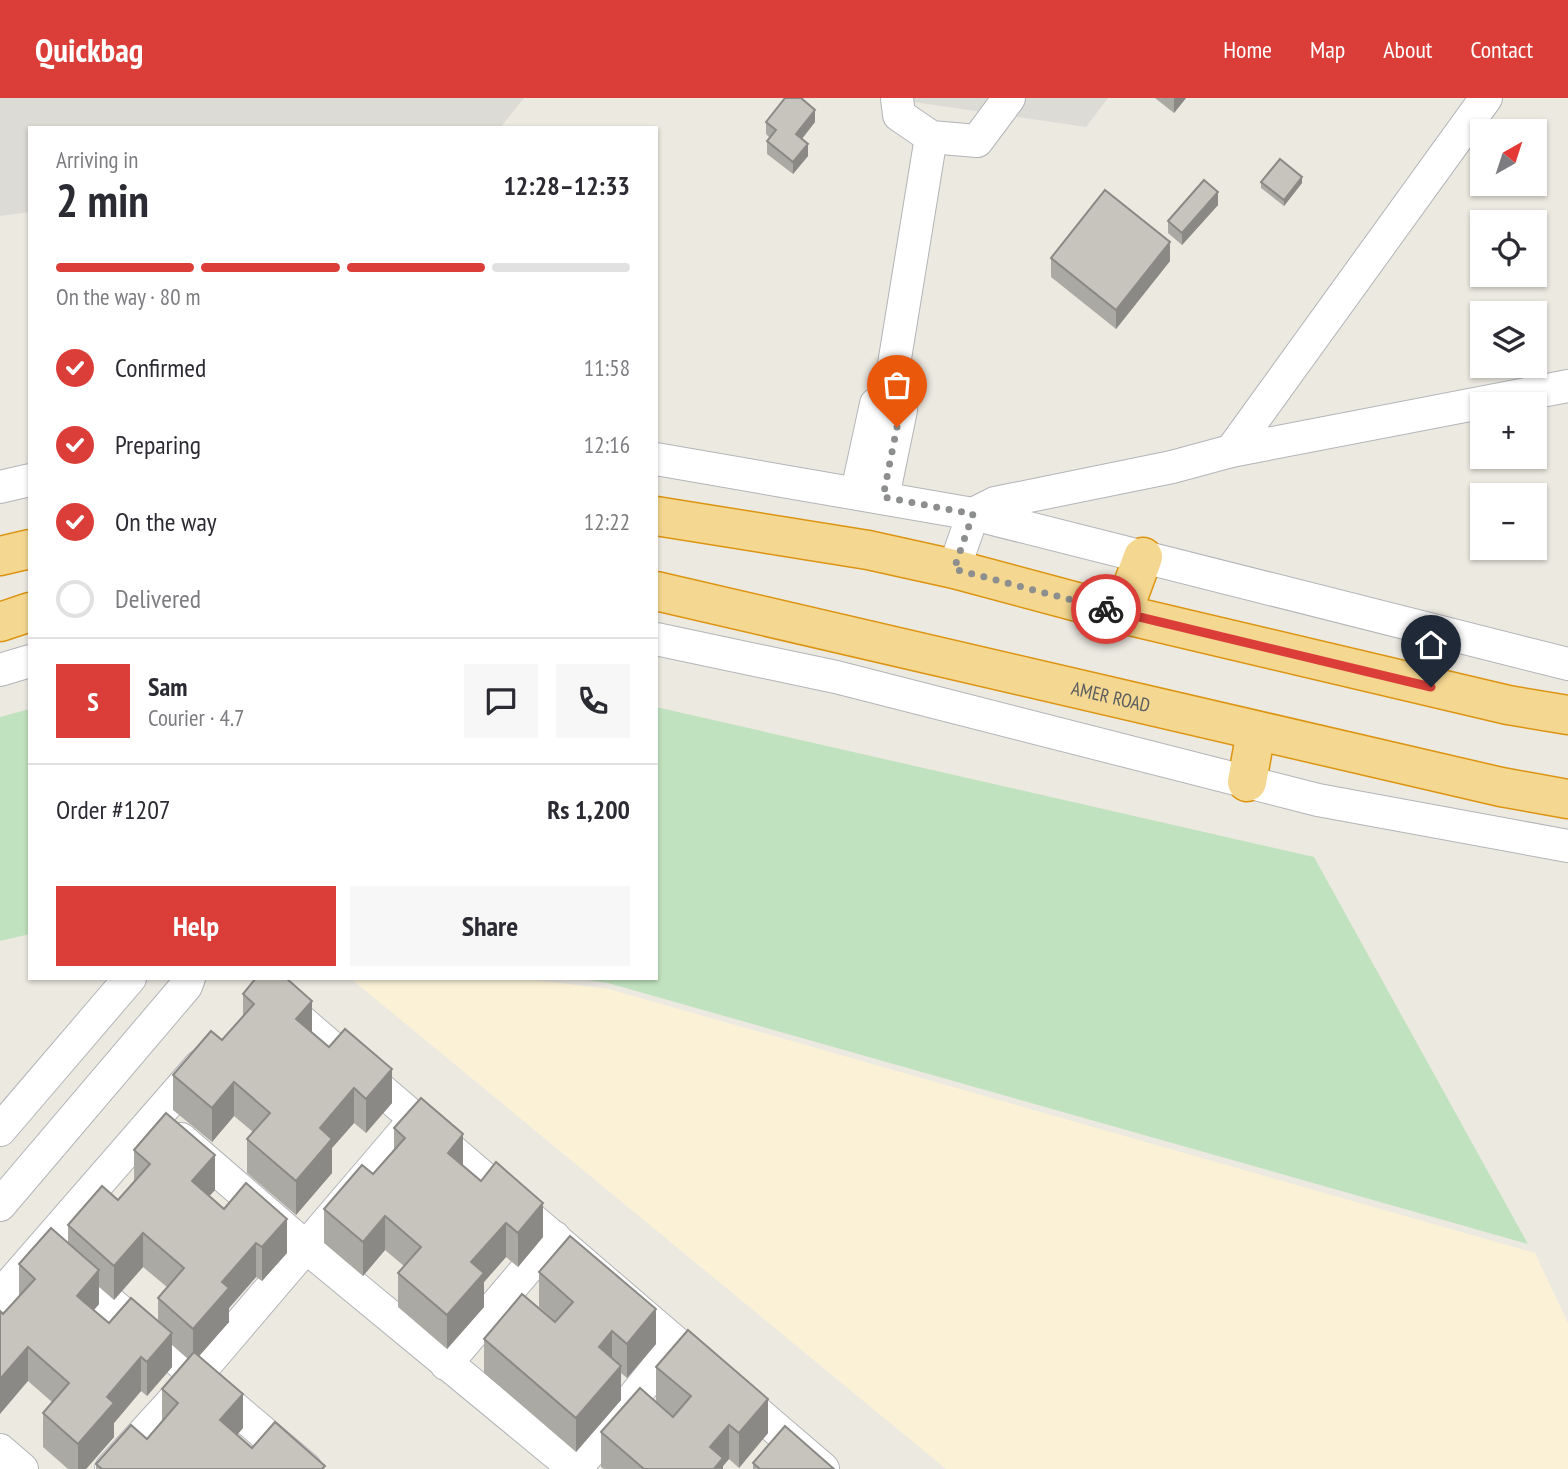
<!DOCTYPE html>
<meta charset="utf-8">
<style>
body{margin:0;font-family:"PT Sans Narrow",sans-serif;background:#f7f7f7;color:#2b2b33;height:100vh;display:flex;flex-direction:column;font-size:26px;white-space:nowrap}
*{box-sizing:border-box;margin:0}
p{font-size:23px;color:#7c7c81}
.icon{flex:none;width:38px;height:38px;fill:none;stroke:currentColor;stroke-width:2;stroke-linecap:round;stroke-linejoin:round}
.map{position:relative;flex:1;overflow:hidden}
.side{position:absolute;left:28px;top:28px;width:630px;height:854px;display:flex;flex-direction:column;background:#fff;border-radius:0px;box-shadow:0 2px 5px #0004}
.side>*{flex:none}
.needle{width:46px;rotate:39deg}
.fabs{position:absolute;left:1470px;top:21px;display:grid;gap:14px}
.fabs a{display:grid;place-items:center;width:77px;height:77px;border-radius:0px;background:#fff;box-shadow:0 2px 5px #0004;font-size:35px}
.pin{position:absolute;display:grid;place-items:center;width:60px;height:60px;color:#fff;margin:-72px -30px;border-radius:50% 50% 50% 0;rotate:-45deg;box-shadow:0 0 7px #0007}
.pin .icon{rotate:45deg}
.courier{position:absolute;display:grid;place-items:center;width:70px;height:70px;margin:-35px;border:5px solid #db3e38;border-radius:50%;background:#fff;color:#222;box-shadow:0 2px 9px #0007}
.overview em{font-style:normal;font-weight:800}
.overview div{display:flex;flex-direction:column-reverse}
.overview{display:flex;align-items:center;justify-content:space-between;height:119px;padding:0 28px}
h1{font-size:46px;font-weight:800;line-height:52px}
.bar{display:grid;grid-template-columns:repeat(4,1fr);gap:10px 7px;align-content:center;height:84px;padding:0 28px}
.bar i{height:9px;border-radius:5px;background:#e1e1e2}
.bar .on{background:#db3e38}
.bar p{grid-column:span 4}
.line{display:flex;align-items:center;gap:18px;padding:0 28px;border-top:2px solid #e1e1e2}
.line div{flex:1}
.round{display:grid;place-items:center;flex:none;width:74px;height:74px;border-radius:0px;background:#f7f7f7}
ol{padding:0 28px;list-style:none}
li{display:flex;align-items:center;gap:21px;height:77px}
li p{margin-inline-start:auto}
li .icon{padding:7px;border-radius:50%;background:#db3e38;color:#fff;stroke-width:4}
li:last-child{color:#7c7c81}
li i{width:38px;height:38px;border:4px solid #e1e1e2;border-radius:50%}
.action{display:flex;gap:14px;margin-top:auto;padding:14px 28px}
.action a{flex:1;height:80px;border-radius:0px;background:#db3e38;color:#fff;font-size:28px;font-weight:800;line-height:80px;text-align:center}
.action a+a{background:#f7f7f7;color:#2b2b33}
header{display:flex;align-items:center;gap:42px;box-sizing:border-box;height:98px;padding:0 35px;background:#db3e38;color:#fff}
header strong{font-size:33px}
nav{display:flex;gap:38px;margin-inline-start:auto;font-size:24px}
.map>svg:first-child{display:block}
</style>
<header>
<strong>Quickbag</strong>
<nav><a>Home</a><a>Map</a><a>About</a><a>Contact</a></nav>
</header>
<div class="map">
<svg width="1568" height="1371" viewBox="0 0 1568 1371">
<rect width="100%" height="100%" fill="#ece9e1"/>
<path fill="#fbf1d7" d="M 350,880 L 519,880 L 609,891 L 1535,1155 L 1568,1225 L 1568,1371 L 946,1371 Z"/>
<g fill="#dddbd6">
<path d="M 0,0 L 524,0 L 500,30 L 30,30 L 30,114 L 0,118 Z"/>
<path d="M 886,0 L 1108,0 L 1086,29 Z"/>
</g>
<g fill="#c1e2bf">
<path d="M 656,609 L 1314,759 L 1528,1146 L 608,885 L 573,880 L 656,880 Z"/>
<path d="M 30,611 L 30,836 L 0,843 L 0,619 Z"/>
</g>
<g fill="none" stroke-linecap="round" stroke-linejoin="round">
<g stroke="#b2b4b8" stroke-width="34">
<g id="minor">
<path d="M 897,0 L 899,17 L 931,39 L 977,43 L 1009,0"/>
<path d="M 1231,353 L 1486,0"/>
<path d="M 656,361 L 973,416 L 1568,566"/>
<path d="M 0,389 L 30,382"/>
<path d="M 857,394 L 876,306 L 889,297 L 931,39"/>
<path d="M 883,399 L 901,312 L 889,297"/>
<path d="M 954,471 L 973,416 L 995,405 L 1172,369 L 1231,353 L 1568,288"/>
<path d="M 656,541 L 836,579 L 1318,702 L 1568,748"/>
<path d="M 0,572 L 30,563"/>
<path d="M 280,905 L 823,1371"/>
<path d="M 0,1032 L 130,880"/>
<path d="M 181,1041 L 306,1149 L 575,1371"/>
<path d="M 0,1107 L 186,888 L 189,880"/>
<path d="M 67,1168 L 306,1371"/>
<path d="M 0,1198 L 200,968"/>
<path d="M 446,1266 L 554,1139"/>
<path d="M 0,1352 L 22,1371"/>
<path d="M 111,1371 L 195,1279 L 416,1020"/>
<path d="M 576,1371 L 676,1246"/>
</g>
</g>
<g stroke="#dc9411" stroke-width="41">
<g id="highway">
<path d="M 656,418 L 868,452 L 954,471 L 1122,516 L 1508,607 L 1568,617"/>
<path d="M 0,458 L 30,451"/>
<path id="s1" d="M 656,493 L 1501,689 L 1568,701"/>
<path d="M 1122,516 L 1143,459"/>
<path d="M 0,524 L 30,514"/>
<path d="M 1247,684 L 1256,633"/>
</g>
</g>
<use href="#minor" stroke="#fff" stroke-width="32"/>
<use href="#highway" stroke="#f4d790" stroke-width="38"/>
</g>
<g fill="#aba9a3" fill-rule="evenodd">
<path d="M 1155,0 L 1186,0 L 1174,15 Z"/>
<path d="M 766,24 L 815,24 L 802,41 L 808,58 L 793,76 L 767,56 L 767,43 L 770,40 L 766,36 Z"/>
<path d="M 1261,84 L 1302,85 L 1284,108 L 1261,90 Z"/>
<path d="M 1218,107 L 1182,147 L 1168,135 L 1168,123 Z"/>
<path d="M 1051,160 L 1170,163 L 1116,231 L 1051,179 Z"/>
<path d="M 243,896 L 312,934 L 392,1005 L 366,1035 L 354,1025 L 332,1050 L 332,1075 L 296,1117 L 247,1075 L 247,1041 L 253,1034 L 234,1018 L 212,1044 L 173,1012 L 173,977 L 222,942 L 243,918 Z"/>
<path d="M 394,1030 L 463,1068 L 543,1139 L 518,1169 L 506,1159 L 484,1184 L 484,1209 L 447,1251 L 398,1209 L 398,1175 L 404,1168 L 385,1152 L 363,1178 L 324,1145 L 324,1111 L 373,1076 L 394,1052 Z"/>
<path d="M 134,1052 L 215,1092 L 209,1098 L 224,1111 L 287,1155 L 262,1183 L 256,1179 L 229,1210 L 229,1224 L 199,1258 L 243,1330 L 237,1337 L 252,1350 L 325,1371 L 96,1371 L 96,1366 L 147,1341 L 162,1323 L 162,1291 L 188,1261 L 172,1247 L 172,1269 L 147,1298 L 141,1293 L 114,1325 L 114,1339 L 86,1371 L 68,1371 L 43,1349 L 43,1315 L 52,1304 L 28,1283 L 3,1216 L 19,1199 L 19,1166 L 68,1144 L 68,1127 L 118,1102 L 134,1084 ZM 143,1169 L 167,1189 L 158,1200 L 158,1223 L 109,1225 L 94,1212 L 99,1206 L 99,1189 L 114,1202 Z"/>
<path d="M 539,1174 L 656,1246 L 627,1280 L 621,1275 L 621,1302 L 576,1354 L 484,1275 L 484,1241 L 556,1224 L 539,1209 Z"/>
<path d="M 656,1269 L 768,1335 L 739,1370 L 729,1361 L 723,1368 L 723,1371 L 604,1371 L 601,1369 L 601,1334 L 673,1318 L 656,1303 Z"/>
<path d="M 753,1365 L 834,1371 L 753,1371 Z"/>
</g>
<g fill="#8b8985">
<path d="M 1174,0 L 1186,0 L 1174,15 Z"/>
<path d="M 815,12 L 815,24 L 796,48 L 796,36 Z"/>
<path d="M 808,46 L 808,58 L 793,76 L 793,64 Z"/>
<path d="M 1302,79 L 1302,85 L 1284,108 L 1284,102 Z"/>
<path d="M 1218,94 L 1218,107 L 1182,147 L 1182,135 Z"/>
<path d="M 1170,144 L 1170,163 L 1116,231 L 1116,212 Z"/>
<path d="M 312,903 L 312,937 L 296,921 Z"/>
<path d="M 392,971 L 392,1005 L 366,1035 L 366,1001 Z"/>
<path d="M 234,984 L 234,1018 L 212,1044 L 212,1010 Z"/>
<path d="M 354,990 L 354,1025 L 332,1050 L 332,1075 L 296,1117 L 296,1083 L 320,1030 Z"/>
<path d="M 463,1036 L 463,1071 L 448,1055 Z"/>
<path d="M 215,1057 L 215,1092 L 192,1117 L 192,1083 Z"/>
<path d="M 543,1105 L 543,1139 L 518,1169 L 518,1135 Z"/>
<path d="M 385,1118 L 385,1152 L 363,1178 L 363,1144 Z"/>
<path d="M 287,1121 L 287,1155 L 262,1183 L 262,1149 Z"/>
<path d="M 506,1125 L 506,1159 L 484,1184 L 484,1209 L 447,1251 L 447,1217 L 471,1164 Z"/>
<path d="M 143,1135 L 143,1169 L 114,1202 L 114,1168 Z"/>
<path d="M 256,1145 L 256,1179 L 229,1210 L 229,1224 L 193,1265 L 193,1231 L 222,1184 Z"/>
<path d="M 99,1172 L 99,1206 L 77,1232 L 77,1198 Z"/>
<path d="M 656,1211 L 656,1246 L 627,1280 L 627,1246 Z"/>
<path d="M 612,1233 L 612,1267 L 599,1249 Z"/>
<path d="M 172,1235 L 172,1269 L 147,1298 L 147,1264 Z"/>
<path d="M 28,1249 L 28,1283 L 0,1316 L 0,1281 Z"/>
<path d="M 141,1259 L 141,1293 L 114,1325 L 114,1339 L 86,1371 L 78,1371 L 78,1346 L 107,1299 Z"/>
<path d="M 621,1268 L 621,1302 L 576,1354 L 576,1320 Z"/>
<path d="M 243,1296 L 243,1330 L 220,1356 L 220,1322 Z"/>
<path d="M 768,1301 L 768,1335 L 739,1370 L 739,1335 Z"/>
<path d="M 729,1327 L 729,1361 L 723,1368 L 723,1371 L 710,1371 L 710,1349 Z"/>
</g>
<g fill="#c7c4be" stroke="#8b8985" stroke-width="2">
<path d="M 785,0 L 801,0 L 815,12 L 796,36 L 808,46 L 793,64 L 767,43 L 776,32 L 766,24 Z"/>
<path d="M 1280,61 L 1302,79 L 1284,102 L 1261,84 Z"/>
<path d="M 1204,82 L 1218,94 L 1182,135 L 1168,123 Z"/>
<path d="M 1105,92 L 1170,144 L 1116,212 L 1051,160 Z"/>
<path d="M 256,880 L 286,880 L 312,903 L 296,921 L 329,949 L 345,931 L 392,971 L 366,1001 L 354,990 L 320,1030 L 332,1041 L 296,1083 L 247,1041 L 270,1015 L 234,984 L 212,1010 L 173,977 L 211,933 L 222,942 L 254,906 L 243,896 Z"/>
<path d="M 421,1000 L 463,1036 L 448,1055 L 481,1083 L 496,1064 L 543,1105 L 518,1135 L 506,1125 L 471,1164 L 484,1175 L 447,1217 L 398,1175 L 421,1149 L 385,1118 L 363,1144 L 324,1111 L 362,1067 L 373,1076 L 405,1040 L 394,1030 Z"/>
<path d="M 166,1015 L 215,1057 L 192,1083 L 224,1111 L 246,1085 L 287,1121 L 262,1149 L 256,1145 L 222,1184 L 229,1190 L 193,1231 L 158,1200 L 184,1170 L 143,1135 L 114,1168 L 68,1127 L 102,1088 L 118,1102 L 150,1066 L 134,1052 Z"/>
<path d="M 51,1130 L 99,1172 L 77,1198 L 109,1225 L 131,1200 L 172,1235 L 147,1264 L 141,1259 L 107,1299 L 114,1305 L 78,1346 L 43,1315 L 69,1285 L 28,1249 L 0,1281 L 0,1213 L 3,1216 L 35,1181 L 19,1166 Z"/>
<path d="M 570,1138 L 656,1211 L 627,1246 L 612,1233 L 599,1249 L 621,1268 L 576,1320 L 484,1241 L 522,1196 L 555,1224 L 573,1204 L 539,1174 Z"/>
<path d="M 688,1232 L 768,1301 L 739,1335 L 729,1327 L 710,1349 L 723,1360 L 714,1371 L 644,1371 L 601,1334 L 640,1290 L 673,1319 L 691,1298 L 656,1269 Z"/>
<path d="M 194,1254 L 243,1296 L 220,1322 L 252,1350 L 275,1324 L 325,1368 L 322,1371 L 102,1371 L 96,1366 L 131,1327 L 147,1341 L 178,1305 L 162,1291 Z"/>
<path d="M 785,1328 L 834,1371 L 760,1371 L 753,1365 Z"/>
</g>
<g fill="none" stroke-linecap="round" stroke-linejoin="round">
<path stroke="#8d8e8e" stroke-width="7" stroke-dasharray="0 12.6" d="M 897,329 L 883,399 L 973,416 L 954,471 L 1106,511"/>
<path stroke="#db3e38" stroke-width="9" d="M 1106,511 L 1431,589"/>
</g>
<g text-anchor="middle" stroke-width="7" stroke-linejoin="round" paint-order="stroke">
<g font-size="19" fill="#5a5d61" stroke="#fff">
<text dy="7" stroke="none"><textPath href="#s1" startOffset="467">AMER ROAD</textPath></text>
</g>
</g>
</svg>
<div class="fabs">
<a><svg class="needle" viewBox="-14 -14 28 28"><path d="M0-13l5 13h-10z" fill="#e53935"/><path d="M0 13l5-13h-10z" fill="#7c7c81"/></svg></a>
<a><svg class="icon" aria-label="locate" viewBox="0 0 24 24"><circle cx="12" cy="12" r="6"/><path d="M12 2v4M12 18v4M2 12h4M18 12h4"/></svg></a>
<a><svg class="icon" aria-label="layers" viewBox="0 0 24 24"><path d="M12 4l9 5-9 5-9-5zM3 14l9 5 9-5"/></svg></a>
<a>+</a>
<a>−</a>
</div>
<div class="pin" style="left:897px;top:329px;background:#ea580c"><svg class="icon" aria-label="bag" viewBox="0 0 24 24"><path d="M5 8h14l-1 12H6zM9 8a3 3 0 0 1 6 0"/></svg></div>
<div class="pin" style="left:1431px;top:589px;background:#1f2937"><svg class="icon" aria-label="home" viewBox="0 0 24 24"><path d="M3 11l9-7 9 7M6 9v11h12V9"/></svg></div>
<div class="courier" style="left:1106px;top:511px"><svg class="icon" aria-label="bike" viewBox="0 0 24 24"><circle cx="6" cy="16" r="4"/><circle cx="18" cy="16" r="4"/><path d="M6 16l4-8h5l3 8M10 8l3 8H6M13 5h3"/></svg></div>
<section class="side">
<div class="overview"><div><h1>2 min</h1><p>Arriving in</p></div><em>12:28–12:33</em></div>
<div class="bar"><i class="on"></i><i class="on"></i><i class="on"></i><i></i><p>On the way · 80 m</p></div>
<ol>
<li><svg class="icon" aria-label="check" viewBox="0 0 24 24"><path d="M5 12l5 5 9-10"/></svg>Confirmed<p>11:58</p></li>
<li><svg class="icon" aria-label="check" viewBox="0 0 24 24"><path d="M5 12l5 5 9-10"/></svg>Preparing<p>12:16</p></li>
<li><svg class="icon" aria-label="check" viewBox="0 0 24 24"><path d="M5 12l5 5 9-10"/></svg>On the way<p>12:22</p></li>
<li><i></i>Delivered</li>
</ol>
<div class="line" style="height:126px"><b class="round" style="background:#db3e38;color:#fff">S</b><div><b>Sam</b><p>Courier · 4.7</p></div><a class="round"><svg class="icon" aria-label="chat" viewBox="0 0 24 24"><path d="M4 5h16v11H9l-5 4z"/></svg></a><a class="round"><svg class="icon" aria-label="phone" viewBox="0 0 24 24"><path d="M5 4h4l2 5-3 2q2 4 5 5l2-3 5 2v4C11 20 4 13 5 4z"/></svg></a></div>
<div class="line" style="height:91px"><div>Order #1207</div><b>Rs 1,200</b></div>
<div class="action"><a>Help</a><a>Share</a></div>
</section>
</div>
